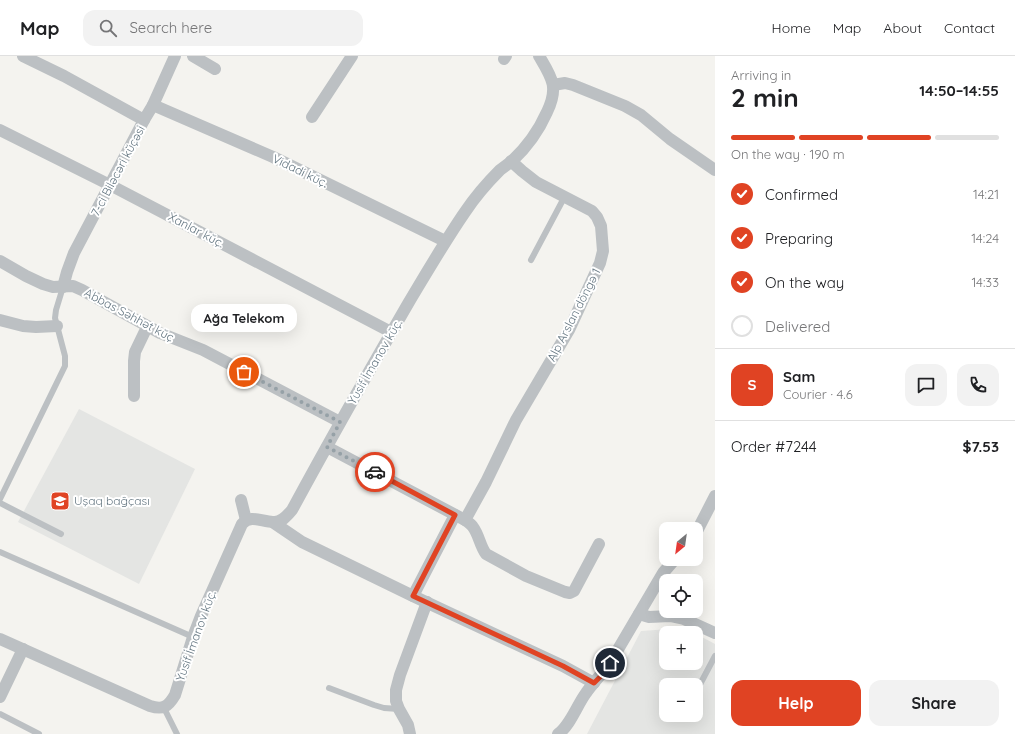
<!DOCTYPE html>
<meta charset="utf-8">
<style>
body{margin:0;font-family:Quicksand,sans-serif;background:#f2f2f2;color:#202124;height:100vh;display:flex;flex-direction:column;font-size:15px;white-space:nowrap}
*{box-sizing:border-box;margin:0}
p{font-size:13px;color:#757577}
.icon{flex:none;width:22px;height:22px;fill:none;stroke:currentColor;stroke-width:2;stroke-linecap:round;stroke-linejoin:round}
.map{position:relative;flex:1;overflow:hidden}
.sheet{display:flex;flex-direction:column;background:#fff;width:300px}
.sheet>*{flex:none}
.needle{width:26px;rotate:209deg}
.fabs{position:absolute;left:659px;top:466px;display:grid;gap:8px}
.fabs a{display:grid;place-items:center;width:44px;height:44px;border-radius:8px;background:#fff;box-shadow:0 4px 16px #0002;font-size:20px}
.pin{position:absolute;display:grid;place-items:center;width:34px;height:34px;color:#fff;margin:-17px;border:2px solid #fff;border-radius:50%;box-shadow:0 1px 4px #0007}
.courier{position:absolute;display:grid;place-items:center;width:40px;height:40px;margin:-20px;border:3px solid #e04323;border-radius:50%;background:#fff;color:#222;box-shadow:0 1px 5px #0007}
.bubble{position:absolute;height:28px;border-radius:12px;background:#fff;box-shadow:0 4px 16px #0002;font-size:13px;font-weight:700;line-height:28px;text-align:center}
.summary em{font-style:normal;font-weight:700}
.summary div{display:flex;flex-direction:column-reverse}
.summary{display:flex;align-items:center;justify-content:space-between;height:68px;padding:0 16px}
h1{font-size:26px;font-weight:700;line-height:30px}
.bar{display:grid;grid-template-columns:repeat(4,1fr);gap:6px 4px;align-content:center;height:48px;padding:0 16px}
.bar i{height:5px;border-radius:3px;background:#e0e0e0}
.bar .current{background:#e04323}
.bar p{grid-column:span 4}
.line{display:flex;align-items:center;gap:10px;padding:0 16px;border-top:1px solid #e0e0e0}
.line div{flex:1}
.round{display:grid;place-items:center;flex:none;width:42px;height:42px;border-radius:12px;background:#f2f2f2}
ol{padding:0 16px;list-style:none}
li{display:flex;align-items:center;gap:12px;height:44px}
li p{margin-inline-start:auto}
li .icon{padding:4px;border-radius:50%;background:#e04323;color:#fff;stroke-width:4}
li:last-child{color:#757577}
li i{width:22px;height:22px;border:2px solid #e0e0e0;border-radius:50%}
.cta{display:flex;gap:8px;margin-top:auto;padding:8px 16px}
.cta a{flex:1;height:46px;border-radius:12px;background:#e04323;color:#fff;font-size:16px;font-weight:700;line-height:46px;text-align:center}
.cta a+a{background:#f2f2f2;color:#202124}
header{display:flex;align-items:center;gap:24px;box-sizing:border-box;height:56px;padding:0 20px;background:#fff;border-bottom:1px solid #e0e0e0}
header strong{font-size:19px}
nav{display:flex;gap:22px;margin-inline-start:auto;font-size:14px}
.search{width:280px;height:36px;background:#f2f2f2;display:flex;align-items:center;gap:10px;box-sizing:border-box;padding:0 14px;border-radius:12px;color:#757577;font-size:15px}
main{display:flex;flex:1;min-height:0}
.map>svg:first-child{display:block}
</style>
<header>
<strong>Map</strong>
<div class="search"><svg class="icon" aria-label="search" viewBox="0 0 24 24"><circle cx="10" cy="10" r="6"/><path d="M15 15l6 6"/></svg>Search here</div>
<nav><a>Home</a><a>Map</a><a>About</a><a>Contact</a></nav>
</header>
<main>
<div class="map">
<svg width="715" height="678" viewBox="0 0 715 678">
<rect width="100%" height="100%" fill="#f4f3ef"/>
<g fill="#e4e5e3" fill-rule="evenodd">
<path d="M 79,353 L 195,413 L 139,528 L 18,466 Z"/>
<path d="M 684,572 L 693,577 L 666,577 L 666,607 L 696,607 L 696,578 L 715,588 L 715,678 L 587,678 L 641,575 ZM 666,629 L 696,629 L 696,659 L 666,659 Z"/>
</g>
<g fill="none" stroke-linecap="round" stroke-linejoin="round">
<g stroke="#bcc0c3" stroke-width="6">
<path d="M 531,204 L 565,140"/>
<path d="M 0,443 L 65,310 L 65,300 L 55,262 L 56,254 L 63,231"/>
<path d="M 0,447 L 61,478"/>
<path d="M 0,496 L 193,581"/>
<path d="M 329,632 L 374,649 L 384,652 L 399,653"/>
<path d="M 696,636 L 715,600"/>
<path d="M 164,652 L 177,678"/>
<path d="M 0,658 L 39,678"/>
</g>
<g stroke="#bcc0c3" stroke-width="12">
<path d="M 23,0 L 64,20 L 144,64"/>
<path d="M 193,0 L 215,13"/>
<path d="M 504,3 L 506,0"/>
<path d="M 553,29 L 565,27 L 573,29 L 625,50 L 641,59 L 670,83 L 715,114"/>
<path d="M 153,49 L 273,101 L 445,185"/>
<path d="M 312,61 L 352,0"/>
<path d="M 0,74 L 110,129 L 391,276"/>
<path d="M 0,205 L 26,220 L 43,228 L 53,231 L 73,230 L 82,234 L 160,277 L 203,294 L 340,366"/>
<path d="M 63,231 L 67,216 L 74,197 L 144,64 L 153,49 L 175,0"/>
<path d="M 0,264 L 23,270 L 36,271 L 57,270"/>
<path d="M 134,340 L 134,305 L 135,296 L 147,271"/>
<path d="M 327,391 L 465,464 C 468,466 471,468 473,471 C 479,479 480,490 486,498 L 526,520 L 565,536 L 570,537 L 574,535 L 599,488"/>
<path d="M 241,444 L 246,464"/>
<path d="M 465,464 L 486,426 L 516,364 L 569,274 L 600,207 L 603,195 L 601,170 L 597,161 L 592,155 L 536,126 L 522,115 L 511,105"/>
<path d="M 274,467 L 302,486 L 413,540 L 563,610 L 594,627"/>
<path d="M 696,477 L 715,440"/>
<path d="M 413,540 L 455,459"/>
<path d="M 639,558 L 649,561 L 670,560 L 684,563 L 715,577"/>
<path d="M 0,583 L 150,650 C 163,654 168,651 175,639 L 193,581 L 201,560 L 242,468 C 251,458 262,466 273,466 C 281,467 287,460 292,454 C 330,384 369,315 409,246 C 427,216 445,185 465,156 C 475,141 487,127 500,114 C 504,111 508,108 512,105 C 526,92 539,74 547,56 C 559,31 552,22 539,0"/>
<path d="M 0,641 L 23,593"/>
<path d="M 410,678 L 408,669 L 399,653 L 396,645 L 396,634 L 400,619 L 427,546"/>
<path d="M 558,678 C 570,670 577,649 586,637 C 593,627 602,618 610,607 L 663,517 L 675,503"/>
</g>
</g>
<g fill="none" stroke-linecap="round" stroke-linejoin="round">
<path stroke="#96a1a7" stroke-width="4" stroke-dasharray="0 7.2" d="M 244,316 L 340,366 L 327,391 L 375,416"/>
<path stroke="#e04323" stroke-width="5" d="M 375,416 L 455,459 L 413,540 L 563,610 L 594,627 L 602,619 L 610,607"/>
</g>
<defs>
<g id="school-square" transform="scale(1)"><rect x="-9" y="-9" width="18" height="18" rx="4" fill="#e04323" stroke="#fff"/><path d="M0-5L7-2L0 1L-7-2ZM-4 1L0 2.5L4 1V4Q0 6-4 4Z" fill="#fff"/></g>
</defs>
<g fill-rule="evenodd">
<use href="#school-square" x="60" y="445"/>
</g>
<g text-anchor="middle" stroke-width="4" stroke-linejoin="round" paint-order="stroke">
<g font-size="12" fill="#637580" stroke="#fff">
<text transform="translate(118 115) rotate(-62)" y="4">7-ci Biləcəri küçəsi</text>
<text transform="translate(300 115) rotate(26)" y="4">Vidadi küç.</text>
<text transform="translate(196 174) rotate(28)" y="4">Xanlar küç.</text>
<text transform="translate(129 259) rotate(28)" y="4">Abbas Səhhət küç</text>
<text transform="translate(574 259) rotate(-63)" y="4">Alp Arslan döngə 1</text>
<text transform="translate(375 306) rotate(-60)" y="4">Yusif İmanov küç.</text>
<text transform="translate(196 580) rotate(-70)" y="4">Yusif İmanov küç.</text>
</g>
<g font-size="12" fill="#637580" stroke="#fff" text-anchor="start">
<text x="74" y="449">Uşaq bağçası</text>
</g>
</g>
</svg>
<div class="fabs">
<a><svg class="needle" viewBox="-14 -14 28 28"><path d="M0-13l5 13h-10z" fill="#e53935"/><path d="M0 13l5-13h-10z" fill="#757577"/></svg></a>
<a><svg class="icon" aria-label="locate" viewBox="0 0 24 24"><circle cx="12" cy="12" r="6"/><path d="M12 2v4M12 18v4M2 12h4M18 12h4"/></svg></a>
<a>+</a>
<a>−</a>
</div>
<div class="pin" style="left:244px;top:316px;background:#ea580c"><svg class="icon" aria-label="bag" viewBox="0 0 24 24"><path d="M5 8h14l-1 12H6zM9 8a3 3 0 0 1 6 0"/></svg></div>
<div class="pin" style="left:610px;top:607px;background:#1f2937"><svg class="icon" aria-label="home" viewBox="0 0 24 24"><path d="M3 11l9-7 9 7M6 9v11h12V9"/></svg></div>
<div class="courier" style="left:375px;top:416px"><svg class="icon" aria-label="car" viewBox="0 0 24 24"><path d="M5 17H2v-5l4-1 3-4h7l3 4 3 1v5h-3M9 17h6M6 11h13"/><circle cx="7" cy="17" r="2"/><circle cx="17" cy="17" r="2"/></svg></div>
<div class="bubble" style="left:191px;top:248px;width:106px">Ağa Telekom</div>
</div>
<section class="sheet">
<div class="summary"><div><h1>2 min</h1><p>Arriving in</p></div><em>14:50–14:55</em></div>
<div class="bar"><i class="current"></i><i class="current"></i><i class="current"></i><i></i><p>On the way · 190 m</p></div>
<ol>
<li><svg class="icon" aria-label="check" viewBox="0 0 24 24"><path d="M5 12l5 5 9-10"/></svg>Confirmed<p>14:21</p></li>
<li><svg class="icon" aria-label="check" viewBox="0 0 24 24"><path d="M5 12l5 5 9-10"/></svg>Preparing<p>14:24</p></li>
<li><svg class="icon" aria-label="check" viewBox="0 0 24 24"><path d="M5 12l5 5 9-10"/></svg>On the way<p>14:33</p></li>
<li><i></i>Delivered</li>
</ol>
<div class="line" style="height:72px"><b class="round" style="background:#e04323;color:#fff">S</b><div><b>Sam</b><p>Courier · 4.6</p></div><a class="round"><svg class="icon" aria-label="chat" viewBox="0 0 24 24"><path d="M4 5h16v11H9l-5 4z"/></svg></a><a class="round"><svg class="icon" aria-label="phone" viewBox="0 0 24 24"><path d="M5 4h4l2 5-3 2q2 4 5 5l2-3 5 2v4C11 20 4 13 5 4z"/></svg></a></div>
<div class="line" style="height:52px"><div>Order #7244</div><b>$7.53</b></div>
<div class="cta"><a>Help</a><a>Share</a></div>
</section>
</main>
